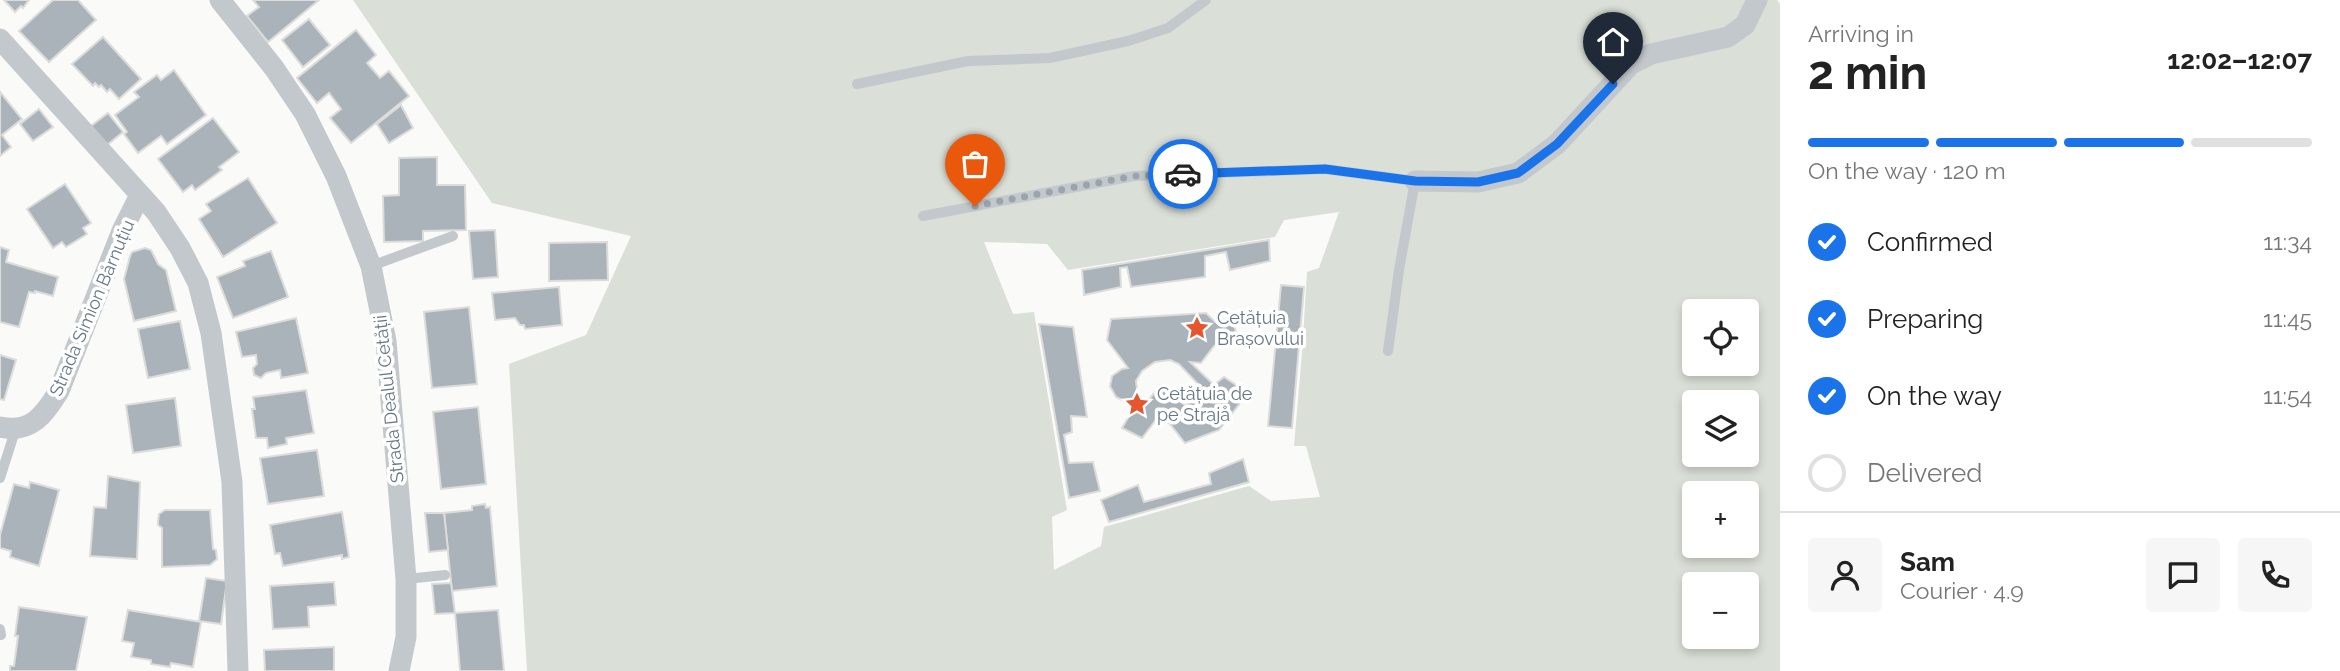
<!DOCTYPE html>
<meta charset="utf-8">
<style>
body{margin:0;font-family:Raleway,sans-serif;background:#f6f6f6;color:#222;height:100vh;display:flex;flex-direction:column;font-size:26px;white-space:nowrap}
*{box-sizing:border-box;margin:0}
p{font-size:23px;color:#767676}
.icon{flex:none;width:38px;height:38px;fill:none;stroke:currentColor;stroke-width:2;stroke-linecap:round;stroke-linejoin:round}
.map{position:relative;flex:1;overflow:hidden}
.details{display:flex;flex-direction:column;background:#fff;width:560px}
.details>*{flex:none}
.controls{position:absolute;left:1682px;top:299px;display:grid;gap:14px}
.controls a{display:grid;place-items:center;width:77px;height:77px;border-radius:7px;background:#fff;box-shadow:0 4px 10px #0003;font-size:35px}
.pin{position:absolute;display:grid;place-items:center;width:60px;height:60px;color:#fff;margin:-72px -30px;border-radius:50% 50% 50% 0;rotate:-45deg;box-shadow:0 0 7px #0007}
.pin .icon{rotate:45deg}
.courier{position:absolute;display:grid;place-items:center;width:70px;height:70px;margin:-35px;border:5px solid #1a73e8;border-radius:50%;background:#fff;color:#222;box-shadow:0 2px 9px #0007}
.headline em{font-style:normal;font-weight:700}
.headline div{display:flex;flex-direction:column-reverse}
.headline{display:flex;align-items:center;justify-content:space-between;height:119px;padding:0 28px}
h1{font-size:46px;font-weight:700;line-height:52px}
.bar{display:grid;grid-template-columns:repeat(4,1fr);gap:10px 7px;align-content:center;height:84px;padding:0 28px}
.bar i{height:9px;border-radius:5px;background:#e0e0e0}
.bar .active{background:#1a73e8}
.bar p{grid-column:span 4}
.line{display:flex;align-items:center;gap:18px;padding:0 28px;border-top:2px solid #e0e0e0}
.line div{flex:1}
.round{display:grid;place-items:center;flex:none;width:74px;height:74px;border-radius:7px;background:#f6f6f6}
ol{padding:0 28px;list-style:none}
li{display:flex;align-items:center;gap:21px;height:77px}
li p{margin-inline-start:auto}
li .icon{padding:7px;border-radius:50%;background:#1a73e8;color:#fff;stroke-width:4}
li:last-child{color:#767676}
li i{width:38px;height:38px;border:4px solid #e0e0e0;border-radius:50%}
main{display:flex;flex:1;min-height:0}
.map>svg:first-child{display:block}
</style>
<main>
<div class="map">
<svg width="1780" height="671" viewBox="0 0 1780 671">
<rect width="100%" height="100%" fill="#fafaf8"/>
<path fill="#dadfd7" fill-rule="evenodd" d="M 353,0 L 1777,0 L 1780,4 L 1780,671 L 527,671 L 509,364 L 586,335 L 631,236 L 492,203 ZM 1339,212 L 1319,268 L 1307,272 L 1302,353 L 1294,446 L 1306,446 L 1320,497 L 1271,501 L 1249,486 L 1104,527 L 1101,546 L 1054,570 L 1052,517 L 1067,510 L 1034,312 L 1013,314 L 984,242 L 1047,244 L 1068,270 L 1275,237 L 1284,220 ZM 1694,312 L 1746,312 L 1746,364 L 1694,364 ZM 1694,402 L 1746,402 L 1746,455 L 1694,455 ZM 1694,494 L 1746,494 L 1746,546 L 1694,546 ZM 1694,584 L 1746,584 L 1746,637 L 1694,637 Z"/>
<g fill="#aab3b9" stroke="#dcdcda" stroke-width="2" fill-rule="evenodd">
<path d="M 4,0 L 29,0 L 23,8 L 21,6 L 15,12 Z"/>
<path d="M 53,0 L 78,0 L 96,20 L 49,62 L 19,31 Z"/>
<path d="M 253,0 L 319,0 L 268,42 L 247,16 L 259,7 Z"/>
<path d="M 309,19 L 330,45 L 303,67 L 282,40 Z"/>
<path d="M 356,30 L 376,55 L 367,63 L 380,78 L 389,71 L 409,96 L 351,143 L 330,118 L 341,109 L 329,93 L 317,103 L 297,78 Z"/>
<path d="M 103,37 L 141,79 L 119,99 L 110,89 L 107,92 L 101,85 L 99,87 L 95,83 L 93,86 L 72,64 Z"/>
<path d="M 174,70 L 206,115 L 167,144 L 161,136 L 138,153 L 124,134 L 127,132 L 115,115 L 139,97 L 134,92 L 157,75 L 161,80 Z"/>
<path d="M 0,92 L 22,119 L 2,135 L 11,147 L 0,156 Z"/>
<path d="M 401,105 L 413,128 L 389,143 L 377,124 Z"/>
<path d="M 39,109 L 53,127 L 33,141 L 20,124 Z"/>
<path d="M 108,113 L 123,132 L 107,145 L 91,126 Z"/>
<path d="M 213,118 L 239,152 L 219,167 L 222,170 L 195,190 L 192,185 L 183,192 L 158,159 Z"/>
<path d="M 437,157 L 437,185 L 465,185 L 466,230 L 423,231 L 423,241 L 384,242 L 383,196 L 399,195 L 399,158 Z"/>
<path d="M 248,178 L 277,223 L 223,257 L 199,219 L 211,211 L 206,204 Z"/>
<path d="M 65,184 L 91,223 L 83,228 L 87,234 L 66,247 L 62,242 L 53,248 L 27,209 Z"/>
<path d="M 495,230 L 498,277 L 473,279 L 469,231 Z"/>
<path d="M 1269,240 L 1270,261 L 1230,270 L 1226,252 L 1205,256 L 1205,277 L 1131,287 L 1127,267 L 1120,268 L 1121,287 L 1084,295 L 1082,270 Z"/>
<path d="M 607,242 L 608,280 L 549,281 L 549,243 Z"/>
<path d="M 0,247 L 9,250 L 6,262 L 58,277 L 53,296 L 35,291 L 35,293 L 29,292 L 19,327 L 0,322 Z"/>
<path d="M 145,248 L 151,250 L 158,264 L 166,270 L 176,311 L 134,321 L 124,279 L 130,256 L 132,252 Z"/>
<path d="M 271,251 L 288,297 L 233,318 L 217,277 L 245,266 L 243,261 Z"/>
<path d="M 1281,285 L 1304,287 L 1292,428 L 1268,426 Z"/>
<path d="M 559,287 L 562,325 L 525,329 L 524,325 L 520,325 L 515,318 L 495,320 L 492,293 Z"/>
<path d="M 469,307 L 477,384 L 432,388 L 424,312 Z"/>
<path d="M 1206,313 L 1215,322 L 1234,317 L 1236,337 L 1214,346 L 1201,363 L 1190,362 L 1214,385 L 1224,377 L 1248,393 L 1219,430 L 1185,443 L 1170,424 L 1159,416 L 1142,438 L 1122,428 L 1135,406 L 1116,397 L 1110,386 L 1112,376 L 1122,369 L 1128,368 L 1107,340 L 1111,319 ZM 1170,360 L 1179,364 L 1200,386 L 1186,406 L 1160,385 L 1145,405 L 1138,398 L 1136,381 L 1142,371 L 1155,362 Z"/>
<path d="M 296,318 L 308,373 L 281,378 L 280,370 L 266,373 L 261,378 L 254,375 L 253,368 L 257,364 L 256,355 L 242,357 L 236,332 Z"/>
<path d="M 180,321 L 190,369 L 148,378 L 138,329 Z"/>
<path d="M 1039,324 L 1073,327 L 1087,417 L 1071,416 L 1072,432 L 1064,435 L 1069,463 L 1093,462 L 1100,491 L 1069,498 Z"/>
<path d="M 0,355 L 16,360 L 4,400 L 0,399 Z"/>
<path d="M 306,390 L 314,433 L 286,438 L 287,444 L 268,448 L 267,438 L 256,438 L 252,409 L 255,409 L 253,397 Z"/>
<path d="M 175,398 L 181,446 L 133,453 L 126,405 Z"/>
<path d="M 478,407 L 486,484 L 441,489 L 433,412 Z"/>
<path d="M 317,450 L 324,496 L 268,504 L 260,458 Z"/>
<path d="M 1243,459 L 1249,482 L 1109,522 L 1101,500 L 1138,485 L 1144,502 L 1211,484 L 1209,473 Z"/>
<path d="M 108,476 L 140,482 L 137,559 L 90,556 L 94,507 L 106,508 Z"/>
<path d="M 30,482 L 59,490 L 39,566 L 10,557 L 11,551 L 0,548 L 0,535 L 14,484 L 29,488 Z"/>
<path d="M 485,504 L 486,508 L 490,507 L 497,586 L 452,591 L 444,513 L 472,510 L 472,506 Z"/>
<path d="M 165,510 L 210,510 L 213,549 L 216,550 L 217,559 L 210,565 L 162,567 L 162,528 L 158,525 L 158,521 L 159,514 Z"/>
<path d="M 342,512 L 349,557 L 342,559 L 342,555 L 283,566 L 280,553 L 275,554 L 270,525 Z"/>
<path d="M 425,513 L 444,513 L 448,550 L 429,552 Z"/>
<path d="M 206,578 L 227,581 L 221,624 L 199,621 Z"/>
<path d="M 334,582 L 336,605 L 308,607 L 309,627 L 273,629 L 270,586 Z"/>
<path d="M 451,583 L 455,613 L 435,614 L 432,584 Z"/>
<path d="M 19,607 L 87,617 L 76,671 L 10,671 L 10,666 L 14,666 L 18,636 L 15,636 Z"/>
<path d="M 128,610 L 201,622 L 193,667 L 171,663 L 170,667 L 151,664 L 151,660 L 131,657 L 134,643 L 122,641 Z"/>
<path d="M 498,610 L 504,671 L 460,671 L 455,613 Z"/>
<path d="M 334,647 L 334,671 L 265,671 L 264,650 Z"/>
</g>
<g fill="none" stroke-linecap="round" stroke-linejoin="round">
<g stroke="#c3c8cc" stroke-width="10">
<path d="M 857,84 L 968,61 L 1050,58 L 1128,41 L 1168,28 L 1206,0"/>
<path d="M 923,216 L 1134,176 L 1325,169 L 1415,181 L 1399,270 L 1388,351"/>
<path d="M 371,266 L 453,236"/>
<path d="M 0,478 L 16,428"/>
<path d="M 406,579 L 445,575"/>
<path d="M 0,629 L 1,635"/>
</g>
<g stroke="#c3c8cc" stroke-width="21">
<path d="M 220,0 L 274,68 L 305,114 L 336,176 L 371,266 L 386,341 L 406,579 L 406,637 L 399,671"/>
<path d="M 0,39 L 156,212 L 180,248 L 198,283 L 211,333 L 232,482 L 238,671"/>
<path d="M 1415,181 L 1478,182 L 1518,173 L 1557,144 L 1631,64 L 1651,54 L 1728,37 L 1745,25 L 1757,0"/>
<path d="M 0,427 C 31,434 45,414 59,391 L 122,231 L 140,195"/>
</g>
</g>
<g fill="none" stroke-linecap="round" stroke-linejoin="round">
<path stroke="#99a4ac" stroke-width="7" stroke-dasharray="0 12.6" d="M 975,206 L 1134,176 L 1183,174"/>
<path stroke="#1a73e8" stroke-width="9" d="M 1183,174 L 1325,169 L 1415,181 L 1478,182 L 1518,173 L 1557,144 L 1613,84"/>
</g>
<defs>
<g id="sight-bare" transform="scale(1.89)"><path d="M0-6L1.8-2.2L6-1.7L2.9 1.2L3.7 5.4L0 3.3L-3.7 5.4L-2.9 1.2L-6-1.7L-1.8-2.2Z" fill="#e4572e" stroke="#fff" stroke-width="2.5" paint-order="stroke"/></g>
</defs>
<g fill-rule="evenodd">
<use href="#sight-bare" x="1197" y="328"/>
<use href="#sight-bare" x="1137" y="404"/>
</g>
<g text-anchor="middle" stroke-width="7" stroke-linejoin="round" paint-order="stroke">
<g font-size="18" fill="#657683" stroke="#fff">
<text transform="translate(92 308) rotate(-67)" y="6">Strada Simion Bărnuțiu</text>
<text transform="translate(389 399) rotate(-96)" y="6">Strada Dealul Cetății</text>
</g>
<g font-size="18" fill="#657683" stroke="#fff" text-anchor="start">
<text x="1217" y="324">Cetățuia<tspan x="1217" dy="21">Brașovului</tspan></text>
<text x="1157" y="400">Cetățuia de<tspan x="1157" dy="21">pe Strajă</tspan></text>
</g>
</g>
</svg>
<div class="controls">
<a><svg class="icon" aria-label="locate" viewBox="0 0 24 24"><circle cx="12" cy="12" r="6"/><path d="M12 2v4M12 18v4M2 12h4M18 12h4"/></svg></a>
<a><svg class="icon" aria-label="layers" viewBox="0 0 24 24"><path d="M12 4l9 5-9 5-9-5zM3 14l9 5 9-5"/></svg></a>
<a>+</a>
<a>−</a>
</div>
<div class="pin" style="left:975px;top:206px;background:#ea580c"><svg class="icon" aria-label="bag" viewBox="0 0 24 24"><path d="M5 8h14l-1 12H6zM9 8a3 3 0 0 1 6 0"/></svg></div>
<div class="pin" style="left:1613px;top:84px;background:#1f2937"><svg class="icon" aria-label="home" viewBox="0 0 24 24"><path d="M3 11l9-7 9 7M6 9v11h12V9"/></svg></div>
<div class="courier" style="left:1183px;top:174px"><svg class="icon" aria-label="car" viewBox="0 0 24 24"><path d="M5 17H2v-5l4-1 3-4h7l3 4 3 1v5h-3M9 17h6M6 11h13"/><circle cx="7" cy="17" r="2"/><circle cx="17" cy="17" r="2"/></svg></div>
</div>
<section class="details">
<div class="headline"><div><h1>2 min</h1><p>Arriving in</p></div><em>12:02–12:07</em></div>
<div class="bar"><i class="active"></i><i class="active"></i><i class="active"></i><i></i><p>On the way · 120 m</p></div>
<ol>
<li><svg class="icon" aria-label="check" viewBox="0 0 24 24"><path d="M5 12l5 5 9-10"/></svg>Confirmed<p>11:34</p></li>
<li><svg class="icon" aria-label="check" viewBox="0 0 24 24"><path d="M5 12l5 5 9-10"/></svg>Preparing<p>11:45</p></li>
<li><svg class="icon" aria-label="check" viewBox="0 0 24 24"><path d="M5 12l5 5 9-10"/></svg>On the way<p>11:54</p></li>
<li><i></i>Delivered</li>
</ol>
<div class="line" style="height:126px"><a class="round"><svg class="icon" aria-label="person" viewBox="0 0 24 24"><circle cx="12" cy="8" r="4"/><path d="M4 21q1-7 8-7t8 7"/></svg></a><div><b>Sam</b><p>Courier · 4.9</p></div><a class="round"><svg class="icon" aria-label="chat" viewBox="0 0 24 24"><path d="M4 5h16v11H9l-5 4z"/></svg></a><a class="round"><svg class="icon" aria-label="phone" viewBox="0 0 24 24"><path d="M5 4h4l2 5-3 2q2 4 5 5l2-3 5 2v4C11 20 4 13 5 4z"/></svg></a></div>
</section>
</main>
